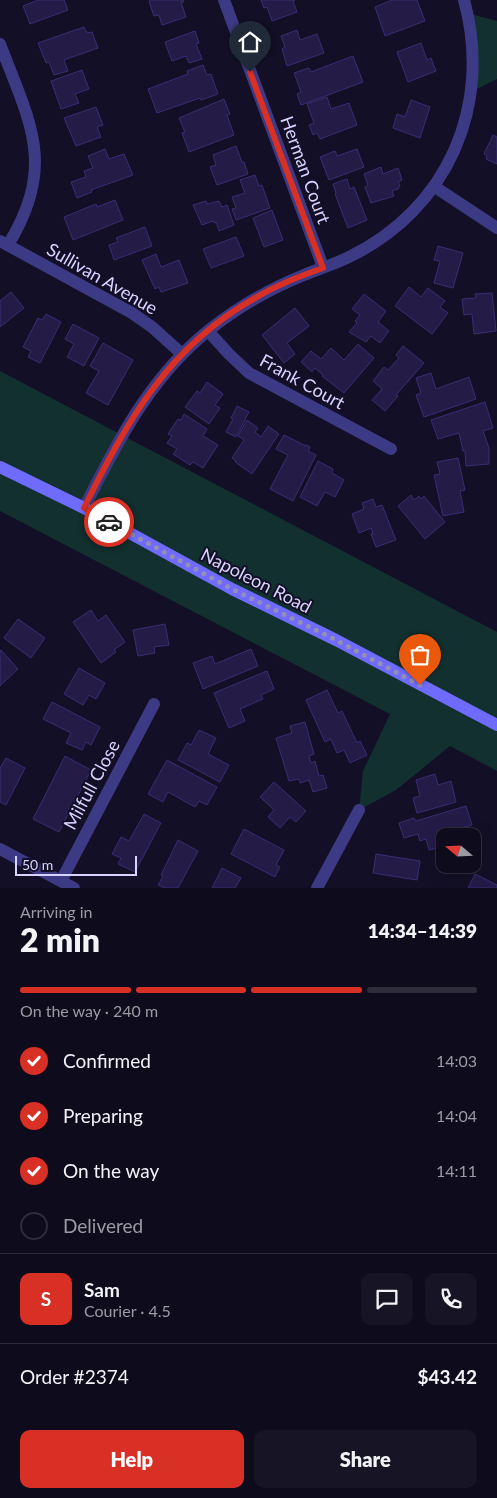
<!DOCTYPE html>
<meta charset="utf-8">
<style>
body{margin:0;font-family:Lato,sans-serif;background:#171425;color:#f1f3f6;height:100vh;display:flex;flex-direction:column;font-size:19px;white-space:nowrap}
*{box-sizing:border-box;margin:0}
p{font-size:16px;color:#9b9ba3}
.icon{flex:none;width:28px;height:28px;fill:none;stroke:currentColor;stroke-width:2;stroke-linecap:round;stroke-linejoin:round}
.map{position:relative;height:888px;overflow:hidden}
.side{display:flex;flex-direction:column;background:#0e0b1c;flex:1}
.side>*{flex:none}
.needle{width:32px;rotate:289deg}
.buttons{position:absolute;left:436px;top:828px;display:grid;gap:10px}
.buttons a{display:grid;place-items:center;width:45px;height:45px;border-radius:10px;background:#0e0b1c;box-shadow:0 5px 20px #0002,0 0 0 1px #2e2b3b;font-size:25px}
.scale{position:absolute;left:15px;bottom:12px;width:122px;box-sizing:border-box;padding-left:5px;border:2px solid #d9d4ff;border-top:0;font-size:14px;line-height:18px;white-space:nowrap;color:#d9d4ff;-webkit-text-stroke:4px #130f26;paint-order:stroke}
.pin{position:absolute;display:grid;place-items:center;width:42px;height:42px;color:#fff;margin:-51px -21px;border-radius:50% 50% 50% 0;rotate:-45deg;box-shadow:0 0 5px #0007}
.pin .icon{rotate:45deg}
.courier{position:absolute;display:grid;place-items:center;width:50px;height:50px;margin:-25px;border:4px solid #d93025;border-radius:50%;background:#fff;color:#222;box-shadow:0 1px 6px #0007}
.head em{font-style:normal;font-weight:800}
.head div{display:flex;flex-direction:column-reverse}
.head{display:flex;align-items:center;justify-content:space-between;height:85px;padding:0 20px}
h1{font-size:32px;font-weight:800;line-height:38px}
.bar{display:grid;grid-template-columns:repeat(4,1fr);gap:8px 5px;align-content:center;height:60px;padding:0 20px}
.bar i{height:6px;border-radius:4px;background:#2e2b3b}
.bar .current{background:#d93025}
.bar p{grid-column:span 4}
.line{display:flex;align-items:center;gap:12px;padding:0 20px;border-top:1px solid #2e2b3b}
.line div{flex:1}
.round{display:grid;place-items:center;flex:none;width:52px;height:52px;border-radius:10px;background:#171425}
ol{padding:0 20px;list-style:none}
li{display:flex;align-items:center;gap:15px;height:55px}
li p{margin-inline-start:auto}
li .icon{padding:5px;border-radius:50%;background:#d93025;color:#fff;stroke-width:4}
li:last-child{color:#9b9ba3}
li i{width:28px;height:28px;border:2px solid #2e2b3b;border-radius:50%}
.cta{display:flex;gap:10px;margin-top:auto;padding:10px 20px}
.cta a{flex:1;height:58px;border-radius:10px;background:#d93025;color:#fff;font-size:20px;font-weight:800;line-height:58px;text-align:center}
.cta a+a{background:#171425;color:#f1f3f6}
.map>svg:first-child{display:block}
</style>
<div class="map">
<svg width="497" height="888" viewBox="0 0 497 888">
<rect width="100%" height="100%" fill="#130f26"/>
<g fill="#12302f">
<path d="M 467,13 L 497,21 L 497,79 L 471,92 Z"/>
<path d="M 0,371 L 497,632 L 497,771 L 450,746 L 396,790 L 359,810 L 363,771 L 390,714 L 0,511 Z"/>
</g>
<g fill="#241b47" stroke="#3b2d73">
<path d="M 38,0 L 64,0 L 68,10 L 30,24 L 23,6 Z"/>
<path d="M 151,0 L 183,0 L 184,2 L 181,2 L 186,17 L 162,25 L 159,15 L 154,16 L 149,1 Z"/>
<path d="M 261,0 L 295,0 L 293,1 L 297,12 L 272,21 L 267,7 L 264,8 Z"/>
<path d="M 392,0 L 417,0 L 425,21 L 385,36 L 375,7 Z"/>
<path d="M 84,27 L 87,33 L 92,32 L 98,48 L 64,60 L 68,71 L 54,75 L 49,62 L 46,63 L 38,43 Z"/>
<path d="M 297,30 L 300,40 L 317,34 L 324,53 L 287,66 L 282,49 L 285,47 L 281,36 Z"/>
<path d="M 195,31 L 199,43 L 196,44 L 202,59 L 189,63 L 186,56 L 172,61 L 165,42 Z"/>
<path d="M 421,43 L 427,60 L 431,58 L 436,71 L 408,82 L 397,52 Z"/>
<path d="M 353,56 L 363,82 L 301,105 L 297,94 L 301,92 L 294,73 L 309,68 L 311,72 Z"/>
<path d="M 203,65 L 207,75 L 211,74 L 218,94 L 201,100 L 200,98 L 157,113 L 148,89 L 188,74 L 187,71 Z"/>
<path d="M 82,70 L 89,89 L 75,94 L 79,103 L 61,109 L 51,81 Z"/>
<path d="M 327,97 L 331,109 L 349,103 L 357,125 L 320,139 L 317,133 L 313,135 L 309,125 L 314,123 L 307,104 Z"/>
<path d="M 224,99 L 230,114 L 227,115 L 234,135 L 189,152 L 182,133 L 185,132 L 179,118 Z"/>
<path d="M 411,100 L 430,107 L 420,138 L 393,128 L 397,114 L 405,117 Z"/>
<path d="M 96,107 L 103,125 L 97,127 L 101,137 L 76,146 L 64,118 Z"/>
<path d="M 493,135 L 497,137 L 497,164 L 486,159 L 487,156 L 484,154 Z"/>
<path d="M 236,146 L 242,162 L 244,162 L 248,174 L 217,185 L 210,167 L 216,165 L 213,155 Z"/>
<path d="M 105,149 L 109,159 L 124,154 L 133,175 L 91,190 L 92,192 L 77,198 L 71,182 L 86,177 L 84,171 L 93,168 L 88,156 Z"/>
<path d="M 357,149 L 364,167 L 329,180 L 320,157 L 335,151 L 337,156 Z"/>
<path d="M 381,167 L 383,174 L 398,168 L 402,180 L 398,182 L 400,185 L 398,189 L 392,191 L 394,196 L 371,203 L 365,187 L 368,185 L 364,174 Z"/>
<path d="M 255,175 L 259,186 L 262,185 L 270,208 L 236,220 L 232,209 L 236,208 L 232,197 L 245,193 L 240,180 Z"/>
<path d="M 347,179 L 350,189 L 354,187 L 367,220 L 348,228 L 335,194 L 336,193 L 333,184 Z"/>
<path d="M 115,200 L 123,220 L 73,240 L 64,217 L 96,204 L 97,207 Z"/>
<path d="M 206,201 L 207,204 L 219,201 L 222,207 L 227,205 L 234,225 L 219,231 L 216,222 L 214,223 L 213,221 L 202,225 L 193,205 Z"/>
<path d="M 272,210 L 283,240 L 264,247 L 253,218 Z"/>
<path d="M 145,227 L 152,246 L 114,260 L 109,245 L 118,242 L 116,238 Z"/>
<path d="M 236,237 L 244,256 L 211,268 L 203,249 Z"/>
<path d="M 438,246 L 463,253 L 453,288 L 434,283 L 440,261 L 434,260 Z"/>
<path d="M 156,254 L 161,267 L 179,260 L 188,283 L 161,292 L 159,287 L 155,289 L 142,260 Z"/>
<path d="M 409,287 L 421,297 L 428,288 L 445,301 L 440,307 L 448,313 L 432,334 L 395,306 Z"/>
<path d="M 11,292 L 24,308 L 0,327 L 0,301 Z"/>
<path d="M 492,293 L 496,331 L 474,334 L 472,314 L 464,315 L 462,299 L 476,298 L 475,294 Z"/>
<path d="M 364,294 L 386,311 L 378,322 L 389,331 L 380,343 L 371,336 L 366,342 L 349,332 L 357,323 L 355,321 L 360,315 L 352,309 Z"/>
<path d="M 295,308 L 309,326 L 287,343 L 295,354 L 284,363 L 262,335 Z"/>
<path d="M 46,314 L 61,322 L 40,363 L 28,357 L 31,351 L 23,347 L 38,318 L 42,320 Z"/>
<path d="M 73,324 L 99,338 L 84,366 L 67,357 L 74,344 L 65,339 Z"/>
<path d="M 103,343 L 133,360 L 108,405 L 86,393 L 99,371 L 90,366 Z"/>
<path d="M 358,344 L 374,358 L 344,393 L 322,376 L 323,375 L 315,368 L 312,372 L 301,362 L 311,351 L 321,359 L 331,348 L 344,360 Z"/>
<path d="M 403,346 L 424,363 L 396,395 L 398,396 L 385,411 L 372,400 L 382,389 L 373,381 L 384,367 L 388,370 L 399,358 L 396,355 Z"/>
<path d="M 431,373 L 436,389 L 469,377 L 476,399 L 424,417 L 416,395 L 421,393 L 416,378 Z"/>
<path d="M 207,382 L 223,394 L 215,405 L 220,408 L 209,424 L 185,407 L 197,391 L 200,393 Z"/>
<path d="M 485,402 L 493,428 L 483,431 L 489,448 L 489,464 L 466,466 L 465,451 L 463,451 L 459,433 L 438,439 L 431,420 Z"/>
<path d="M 237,406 L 249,412 L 236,437 L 226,432 L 233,419 L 231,418 Z"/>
<path d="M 184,414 L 207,429 L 203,436 L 218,445 L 203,468 L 193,462 L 190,465 L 173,454 L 177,449 L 167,443 L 172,436 L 168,434 L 178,419 L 181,420 Z"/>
<path d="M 247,420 L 258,428 L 255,432 L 261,437 L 268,426 L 279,434 L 252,474 L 235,462 L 236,461 L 232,458 L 244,440 L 238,436 Z"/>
<path d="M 284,435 L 306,446 L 306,445 L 310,447 L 308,451 L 316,455 L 293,501 L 270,489 L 288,455 L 276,449 Z"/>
<path d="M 458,458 L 465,490 L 460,491 L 464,512 L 443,516 L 434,475 L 440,474 L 437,462 Z"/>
<path d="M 318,461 L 333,469 L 332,473 L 344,480 L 335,497 L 325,492 L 317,506 L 300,497 Z"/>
<path d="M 411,495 L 414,500 L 419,496 L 421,499 L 424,496 L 445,522 L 425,539 L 398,506 Z"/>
<path d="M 373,499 L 376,507 L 382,505 L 396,540 L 376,547 L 371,534 L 373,534 L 371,528 L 359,533 L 352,514 L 364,509 L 362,503 Z"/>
<path d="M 91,610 L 98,621 L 106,615 L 125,642 L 114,650 L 116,652 L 101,663 L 73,622 Z"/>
<path d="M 18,619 L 45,638 L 31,658 L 4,638 Z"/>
<path d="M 165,624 L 169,645 L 154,647 L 155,653 L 138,656 L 133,630 Z"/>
<path d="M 251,649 L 258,666 L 203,689 L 193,663 L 212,656 L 215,664 Z"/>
<path d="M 1,650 L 18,669 L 0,686 L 0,651 Z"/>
<path d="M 79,668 L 105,683 L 96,699 L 89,695 L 83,705 L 64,694 Z"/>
<path d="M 267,671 L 274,689 L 261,695 L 263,699 L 240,709 L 245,721 L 229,728 L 214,693 Z"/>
<path d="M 327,690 L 338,713 L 342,711 L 357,743 L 360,741 L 367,755 L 350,763 L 344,750 L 337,753 L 331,739 L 325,742 L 306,700 Z"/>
<path d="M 52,702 L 100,727 L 91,745 L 86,742 L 82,750 L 66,743 L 71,733 L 43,719 Z"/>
<path d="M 305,722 L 314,754 L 309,756 L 311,763 L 315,761 L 319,776 L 323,775 L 327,788 L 313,792 L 309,780 L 300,783 L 299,779 L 289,781 L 276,738 L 292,733 L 290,726 Z"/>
<path d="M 199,730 L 216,738 L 208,754 L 229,765 L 220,782 L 178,760 L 187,743 L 191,745 Z"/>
<path d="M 65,756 L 91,770 L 59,832 L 33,819 Z"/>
<path d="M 6,758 L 25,768 L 6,805 L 0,802 L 0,768 Z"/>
<path d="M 167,760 L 217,787 L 207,805 L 199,801 L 195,807 L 168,792 L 163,802 L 148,794 Z"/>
<path d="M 435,774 L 438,785 L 451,781 L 456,802 L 417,813 L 413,798 L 420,796 L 416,780 Z"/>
<path d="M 274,782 L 306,811 L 296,822 L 290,817 L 280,828 L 268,817 L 274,810 L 260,797 Z"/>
<path d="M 466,806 L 472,825 L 445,833 L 445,846 L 429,850 L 426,839 L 420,841 L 418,834 L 404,838 L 399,823 L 414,818 L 416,821 Z"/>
<path d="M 144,814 L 161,823 L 135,872 L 118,864 L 121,858 L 112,854 L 121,837 L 129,841 Z"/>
<path d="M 244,829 L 284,850 L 276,865 L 280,867 L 275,877 L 231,854 Z"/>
<path d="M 178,840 L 198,851 L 178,888 L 165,888 L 158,885 L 163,876 L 161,875 Z"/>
<path d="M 376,854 L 420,861 L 417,880 L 373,873 Z"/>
<path d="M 222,868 L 241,878 L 235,888 L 212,888 Z"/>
<path d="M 475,874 L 497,885 L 497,888 L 468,888 Z"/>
</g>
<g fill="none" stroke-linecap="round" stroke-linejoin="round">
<g stroke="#3d3a85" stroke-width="12">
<path d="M 224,0 L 323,267"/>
<path d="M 0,44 C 30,123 57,165 8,245"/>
<path d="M 435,187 L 497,228"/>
<path d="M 0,241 L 132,313 L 152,327 L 182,354"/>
<path d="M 208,331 L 229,354 L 249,373 L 391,449"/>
<path d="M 84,508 C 117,442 150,377 209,330 C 238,307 269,289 304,275 C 319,269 335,264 349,257 C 448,209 493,105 464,0"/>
<path d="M 0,849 L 74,888"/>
<path d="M 61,881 L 154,704"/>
<path d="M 317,888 L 359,810"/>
</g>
<path stroke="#6f6bff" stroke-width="12" d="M 0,467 L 84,508 L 232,589 L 336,640 L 497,725"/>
</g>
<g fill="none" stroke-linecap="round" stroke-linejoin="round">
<path stroke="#948fb3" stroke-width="5" stroke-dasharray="0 9" d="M 109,522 L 232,589 L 336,640 L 420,685"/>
<path stroke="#d93025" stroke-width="6" d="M 109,522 L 84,508 C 127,421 168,346 257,297 C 277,285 300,276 323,268 L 250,72"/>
</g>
<g text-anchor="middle" stroke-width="4" stroke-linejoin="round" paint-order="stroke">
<g font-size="18" fill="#d9d4ff" stroke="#130f26">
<text transform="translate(305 170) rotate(70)" y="6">Herman Court</text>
<text transform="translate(102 279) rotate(30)" y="6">Sullivan Avenue</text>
<text transform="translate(302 382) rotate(29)" y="6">Frank Court</text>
<text transform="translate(256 581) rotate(27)" y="6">Napoleon Road</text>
<text transform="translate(92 785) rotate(-62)" y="6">Milfull Close</text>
</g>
</g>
</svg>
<div class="buttons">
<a><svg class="needle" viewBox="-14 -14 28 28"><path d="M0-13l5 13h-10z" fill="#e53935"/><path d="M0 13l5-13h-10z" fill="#9b9ba3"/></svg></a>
</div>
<div class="scale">50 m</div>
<div class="pin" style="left:420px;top:685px;background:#ea580c"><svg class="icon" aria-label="bag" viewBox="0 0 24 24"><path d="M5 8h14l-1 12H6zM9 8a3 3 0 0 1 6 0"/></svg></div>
<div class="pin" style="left:250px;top:72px;background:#1f2937"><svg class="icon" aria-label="home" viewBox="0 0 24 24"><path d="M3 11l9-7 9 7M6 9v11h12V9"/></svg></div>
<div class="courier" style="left:109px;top:522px"><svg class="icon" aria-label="car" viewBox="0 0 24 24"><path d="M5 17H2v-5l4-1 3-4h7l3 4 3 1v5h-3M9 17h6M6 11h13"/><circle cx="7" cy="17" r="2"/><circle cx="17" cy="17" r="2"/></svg></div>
</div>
<section class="side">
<div class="head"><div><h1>2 min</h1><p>Arriving in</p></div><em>14:34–14:39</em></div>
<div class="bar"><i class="current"></i><i class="current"></i><i class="current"></i><i></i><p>On the way · 240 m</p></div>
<ol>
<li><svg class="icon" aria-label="check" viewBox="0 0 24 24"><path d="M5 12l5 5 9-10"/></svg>Confirmed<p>14:03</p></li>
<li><svg class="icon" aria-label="check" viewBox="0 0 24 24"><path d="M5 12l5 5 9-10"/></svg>Preparing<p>14:04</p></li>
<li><svg class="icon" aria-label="check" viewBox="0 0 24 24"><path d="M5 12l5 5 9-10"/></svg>On the way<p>14:11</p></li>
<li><i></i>Delivered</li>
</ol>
<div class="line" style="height:90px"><b class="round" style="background:#d93025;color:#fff">S</b><div><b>Sam</b><p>Courier · 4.5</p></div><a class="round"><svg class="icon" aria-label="chat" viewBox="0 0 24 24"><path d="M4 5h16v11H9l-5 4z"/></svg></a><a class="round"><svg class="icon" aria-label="phone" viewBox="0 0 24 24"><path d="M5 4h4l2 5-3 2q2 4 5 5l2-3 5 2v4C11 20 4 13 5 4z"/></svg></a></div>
<div class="line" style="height:65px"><div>Order #2374</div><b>$43.42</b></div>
<div class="cta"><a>Help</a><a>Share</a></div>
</section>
